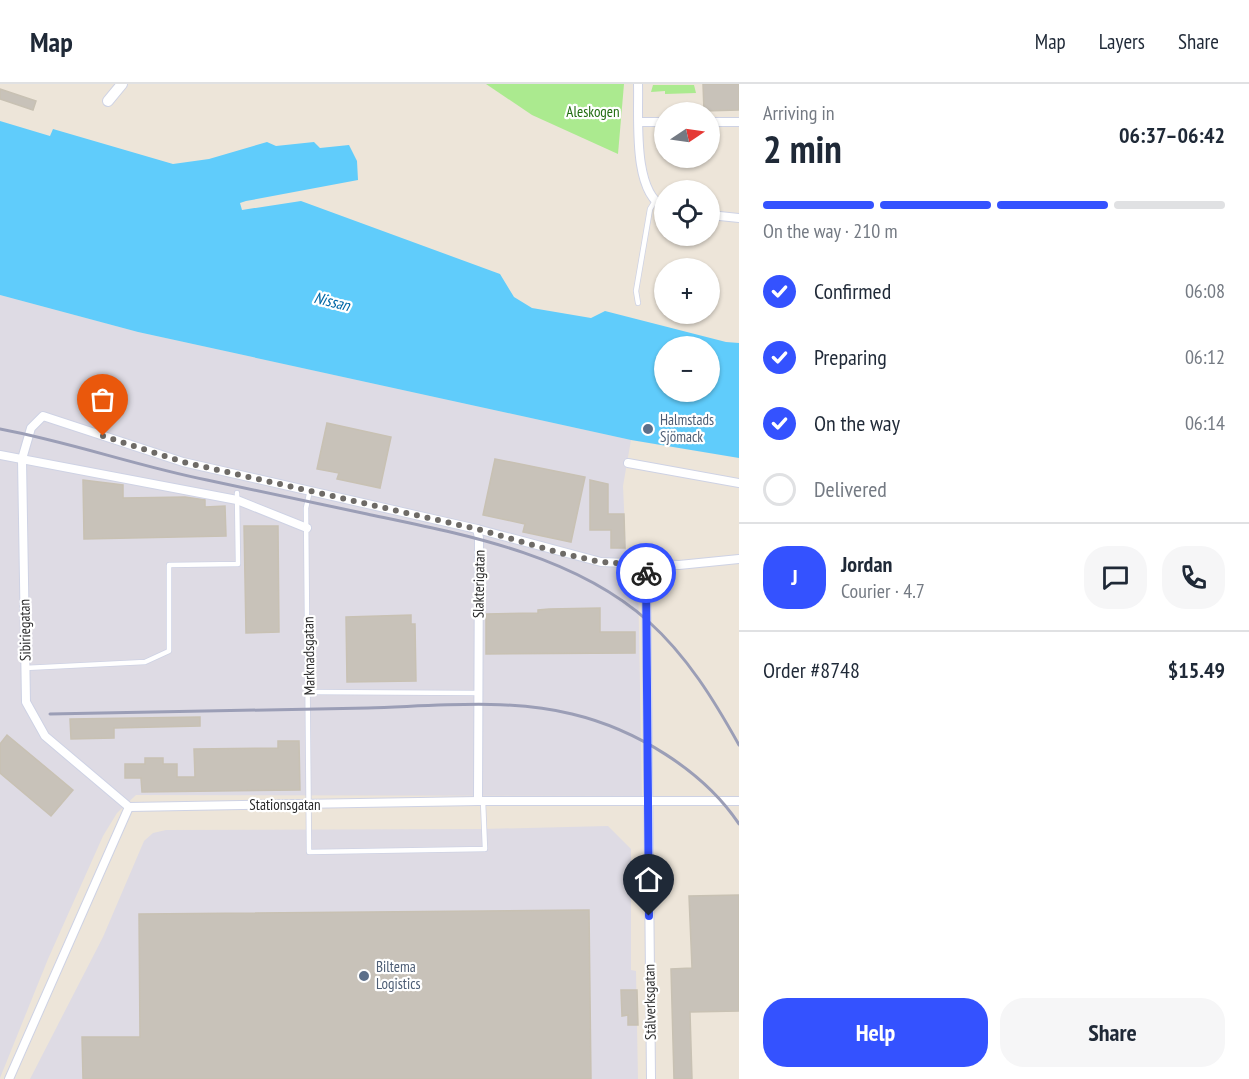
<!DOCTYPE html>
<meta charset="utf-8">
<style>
body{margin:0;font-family:"PT Sans Narrow",sans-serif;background:#f6f6f7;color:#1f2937;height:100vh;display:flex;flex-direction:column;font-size:22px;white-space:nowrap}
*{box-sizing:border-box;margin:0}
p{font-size:20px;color:#747a83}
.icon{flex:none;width:33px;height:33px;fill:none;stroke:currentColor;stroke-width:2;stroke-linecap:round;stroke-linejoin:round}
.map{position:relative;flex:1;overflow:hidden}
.details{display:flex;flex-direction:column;background:#fff;width:510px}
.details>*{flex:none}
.needle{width:39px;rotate:77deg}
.buttons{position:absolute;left:654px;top:18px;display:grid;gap:12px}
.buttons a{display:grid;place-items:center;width:66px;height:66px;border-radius:50%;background:#fff;box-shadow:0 2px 4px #0004;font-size:30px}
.pin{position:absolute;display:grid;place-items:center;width:51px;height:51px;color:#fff;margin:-62px -26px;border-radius:50% 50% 50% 0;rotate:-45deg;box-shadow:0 0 6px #0007}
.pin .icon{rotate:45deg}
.courier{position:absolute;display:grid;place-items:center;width:60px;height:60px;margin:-30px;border:4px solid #3452ff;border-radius:50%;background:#fff;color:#222;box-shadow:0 2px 8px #0007}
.headline em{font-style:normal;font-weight:700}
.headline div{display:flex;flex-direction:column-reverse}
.headline{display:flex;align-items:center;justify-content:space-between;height:102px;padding:0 24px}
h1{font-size:39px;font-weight:700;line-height:45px}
.bar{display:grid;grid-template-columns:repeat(4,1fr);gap:9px 6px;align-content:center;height:72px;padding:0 24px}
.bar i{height:8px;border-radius:4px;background:#e0e1e3}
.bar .active{background:#3452ff}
.bar p{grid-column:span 4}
.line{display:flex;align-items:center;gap:15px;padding:0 24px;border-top:2px solid #e0e1e3}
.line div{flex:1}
.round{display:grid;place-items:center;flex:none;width:63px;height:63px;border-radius:24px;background:#f6f6f7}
ol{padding:0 24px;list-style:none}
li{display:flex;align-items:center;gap:18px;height:66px}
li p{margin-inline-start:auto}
li .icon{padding:6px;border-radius:50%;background:#3452ff;color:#fff;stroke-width:4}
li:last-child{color:#747a83}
li i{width:33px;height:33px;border:3px solid #e0e1e3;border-radius:50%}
.primary-button{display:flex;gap:12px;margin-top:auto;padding:12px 24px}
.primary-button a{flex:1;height:69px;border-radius:24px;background:#3452ff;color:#fff;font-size:24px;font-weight:700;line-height:69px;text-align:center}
.primary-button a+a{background:#f6f6f7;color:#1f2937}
header{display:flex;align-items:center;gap:36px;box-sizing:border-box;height:84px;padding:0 30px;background:#fff;border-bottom:2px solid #e0e1e3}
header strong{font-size:28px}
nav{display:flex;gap:33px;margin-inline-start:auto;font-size:21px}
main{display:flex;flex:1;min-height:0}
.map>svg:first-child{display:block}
</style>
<header>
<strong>Map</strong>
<nav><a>Map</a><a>Layers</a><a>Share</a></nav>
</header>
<main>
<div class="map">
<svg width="739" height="995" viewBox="0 0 739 995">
<rect width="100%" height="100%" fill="#ede5d9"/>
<g fill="#dedbe4">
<path d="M 0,211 L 138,248 L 631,356 L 623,402 L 627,489 L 638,493 L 642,712 L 136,711 L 117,729 L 103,752 L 48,875 L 0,994 Z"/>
<path d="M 608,742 L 631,765 L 631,886 L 636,887 L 638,995 L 30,995 L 103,853 L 144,757 L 153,749 L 166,746 L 484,745 Z"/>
</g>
<g fill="#abea8f">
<path d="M 486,0 L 624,0 L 618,70 L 532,31 Z"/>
<path d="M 653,1 L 694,1 L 696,9 L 665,10 L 665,7 L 651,8 Z"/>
</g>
<path fill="#60ccfb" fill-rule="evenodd" d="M 0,37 L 50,52 L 53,45 L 173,80 L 209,75 L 267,58 L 276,62 L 314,58 L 320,64 L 349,61 L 357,77 L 358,96 L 246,117 L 240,119 L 242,126 L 301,117 L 500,190 L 514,213 L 532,224 L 591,234 L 605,227 L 726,258 L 739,259 L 739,374 L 631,356 L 138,248 L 0,211 ZM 664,262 L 710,262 L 710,308 L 664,308 Z"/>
<g fill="#c8c2b9" stroke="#c8c1b3" stroke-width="1.5">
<path d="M 703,0 L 739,0 L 739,26 L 704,27 Z"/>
<path d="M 0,5 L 36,17 L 33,26 L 0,15 Z"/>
<path d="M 327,339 L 391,353 L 380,404 L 337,395 L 339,389 L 317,385 Z"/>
<path d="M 495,375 L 585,393 L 571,458 L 523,448 L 525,440 L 483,431 Z"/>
<path d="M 83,396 L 123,401 L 123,414 L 185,413 L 205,416 L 205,423 L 225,422 L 226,452 L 84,455 Z"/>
<path d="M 590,396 L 608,400 L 608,430 L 624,430 L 625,464 L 611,464 L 611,446 L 590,446 Z"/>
<path d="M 244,442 L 278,442 L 279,548 L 246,549 Z"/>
<path d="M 600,524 L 600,548 L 635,548 L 635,569 L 486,570 L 486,530 L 538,529 L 538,526 L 549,525 Z"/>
<path d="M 411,531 L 411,540 L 415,540 L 416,597 L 347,598 L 346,533 Z"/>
<path d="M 200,633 L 200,642 L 114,644 L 114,654 L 71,655 L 70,635 Z"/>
<path d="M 7,651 L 73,706 L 51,732 L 0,689 L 0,660 Z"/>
<path d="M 278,657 L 299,657 L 300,706 L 142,708 L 141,694 L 125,694 L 125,680 L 145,680 L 145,674 L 163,674 L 163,680 L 177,680 L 177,693 L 195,693 L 194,665 L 278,664 Z"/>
<path d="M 739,811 L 739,927 L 690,928 L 692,995 L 674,995 L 671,885 L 692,884 L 689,812 Z"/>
<path d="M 589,826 L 591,995 L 83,995 L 82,953 L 140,953 L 139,830 Z"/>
<path d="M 621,906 L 637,906 L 638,941 L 628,941 L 628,931 L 622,932 Z"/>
</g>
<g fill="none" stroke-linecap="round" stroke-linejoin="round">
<g stroke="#ced2e4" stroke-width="6">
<g id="service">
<path d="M 638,219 L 636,207 L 650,125 L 655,117"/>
<path d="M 310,406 L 306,424 L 309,768 L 485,765 L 483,717"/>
<path d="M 25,584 L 145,578 L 169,567 L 169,481 L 238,480 L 237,409"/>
<path d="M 309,608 L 477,609"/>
</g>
</g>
<g stroke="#ced2e4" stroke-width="10">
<g id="minor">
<path d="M 638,0 C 639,32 632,108 664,123"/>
<path d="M 639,38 L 664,38"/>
<path d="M 710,38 L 739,38"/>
<path d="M 710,131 L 739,134"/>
<path d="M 0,371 L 237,416 L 307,444"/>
<path d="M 628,379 L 739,399"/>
<path d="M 477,445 L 479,454 L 478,717"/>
<path d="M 646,481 L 651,995"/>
<path d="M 129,723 L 45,652 L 26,618 L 22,375 L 31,344 L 43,332 L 183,378 L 477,445 L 601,478 L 679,481 L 739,475"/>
<path d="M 129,723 L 478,717 L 739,717"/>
<path d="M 9,995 L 129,723"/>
</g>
</g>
<g stroke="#ced2e4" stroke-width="12">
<path id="tertiary" d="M 108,17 L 122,0"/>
</g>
<use href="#service" stroke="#fff" stroke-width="4.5"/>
<use href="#minor" stroke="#fff" stroke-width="8"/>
<use href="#tertiary" stroke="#fff" stroke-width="10"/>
<g stroke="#9b9eb6" stroke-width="3">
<path d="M 0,345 C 70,358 137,382 207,396 C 261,407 314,419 367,430 C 462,450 573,470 648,537 C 687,572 714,616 739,661"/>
<path d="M 50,630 C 156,629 262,627 368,624 C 434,622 507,614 572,630 C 635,645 703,686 739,740"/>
</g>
</g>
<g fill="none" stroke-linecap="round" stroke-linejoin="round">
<path stroke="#6e6b67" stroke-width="6" stroke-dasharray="0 10.8" d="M 103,352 L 183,378 L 477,445 L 564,470 L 601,478 L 645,481 L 646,489"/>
<path stroke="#3452ff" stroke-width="8" d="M 646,489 L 649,832"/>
</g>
<g fill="#5c6f8a" stroke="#fff" stroke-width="2">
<circle cx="648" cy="345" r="6"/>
<circle cx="364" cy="892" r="6"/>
</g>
<g text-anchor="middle" stroke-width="4.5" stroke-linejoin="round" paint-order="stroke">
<g font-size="15" fill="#226d12" stroke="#fff">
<text x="593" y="33">Aleskogen</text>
</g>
<g font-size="15" fill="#4e5e75" stroke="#fff" text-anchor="start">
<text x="660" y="341">Halmstads<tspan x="660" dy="17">Sjömack</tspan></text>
<text x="376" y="888">Biltema<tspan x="376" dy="17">Logistics</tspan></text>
</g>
<g font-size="15" fill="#292929" stroke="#fff">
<text transform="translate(479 500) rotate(-89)" y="5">Slakterigatan</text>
<text transform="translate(25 546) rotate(-91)" y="5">Sibiriegatan</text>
<text transform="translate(309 572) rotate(-91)" y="5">Marknadsgatan</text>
<text x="285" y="726">Stationsgatan</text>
<text transform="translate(650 918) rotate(-91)" y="5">Stålverksgatan</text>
</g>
<g font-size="16" font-style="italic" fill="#0067a6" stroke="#fff">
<text transform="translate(332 217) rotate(14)" y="6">Nissan</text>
</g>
</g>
</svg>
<div class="buttons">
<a><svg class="needle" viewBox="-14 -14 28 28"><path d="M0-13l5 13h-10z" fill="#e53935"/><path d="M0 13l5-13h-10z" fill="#747a83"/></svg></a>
<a><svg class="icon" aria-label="locate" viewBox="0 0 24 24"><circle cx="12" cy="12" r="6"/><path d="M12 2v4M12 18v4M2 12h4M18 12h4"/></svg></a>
<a>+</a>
<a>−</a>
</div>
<div class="pin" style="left:103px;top:352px;background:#ea580c"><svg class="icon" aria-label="bag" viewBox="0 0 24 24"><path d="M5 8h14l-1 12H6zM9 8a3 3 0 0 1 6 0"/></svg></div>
<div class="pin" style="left:649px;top:832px;background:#1f2937"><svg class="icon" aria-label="home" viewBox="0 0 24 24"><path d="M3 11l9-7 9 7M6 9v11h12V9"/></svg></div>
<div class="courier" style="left:646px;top:489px"><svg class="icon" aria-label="bike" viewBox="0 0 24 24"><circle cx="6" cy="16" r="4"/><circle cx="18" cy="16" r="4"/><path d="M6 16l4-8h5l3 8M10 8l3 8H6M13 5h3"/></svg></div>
</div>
<section class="details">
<div class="headline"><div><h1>2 min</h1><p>Arriving in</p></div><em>06:37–06:42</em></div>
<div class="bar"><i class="active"></i><i class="active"></i><i class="active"></i><i></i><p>On the way · 210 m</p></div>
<ol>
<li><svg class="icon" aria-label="check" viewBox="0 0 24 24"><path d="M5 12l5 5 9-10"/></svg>Confirmed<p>06:08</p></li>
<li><svg class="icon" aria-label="check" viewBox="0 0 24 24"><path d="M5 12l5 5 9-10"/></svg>Preparing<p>06:12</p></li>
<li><svg class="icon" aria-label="check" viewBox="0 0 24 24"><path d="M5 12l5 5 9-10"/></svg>On the way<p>06:14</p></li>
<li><i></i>Delivered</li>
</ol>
<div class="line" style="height:108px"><b class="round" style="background:#3452ff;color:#fff">J</b><div><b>Jordan</b><p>Courier · 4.7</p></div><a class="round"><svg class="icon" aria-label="chat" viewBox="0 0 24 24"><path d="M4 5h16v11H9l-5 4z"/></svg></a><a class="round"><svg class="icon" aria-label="phone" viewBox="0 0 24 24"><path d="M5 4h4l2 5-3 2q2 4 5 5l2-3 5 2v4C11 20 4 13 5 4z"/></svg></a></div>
<div class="line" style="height:78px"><div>Order #8748</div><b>$15.49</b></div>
<div class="primary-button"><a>Help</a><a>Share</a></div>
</section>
</main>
